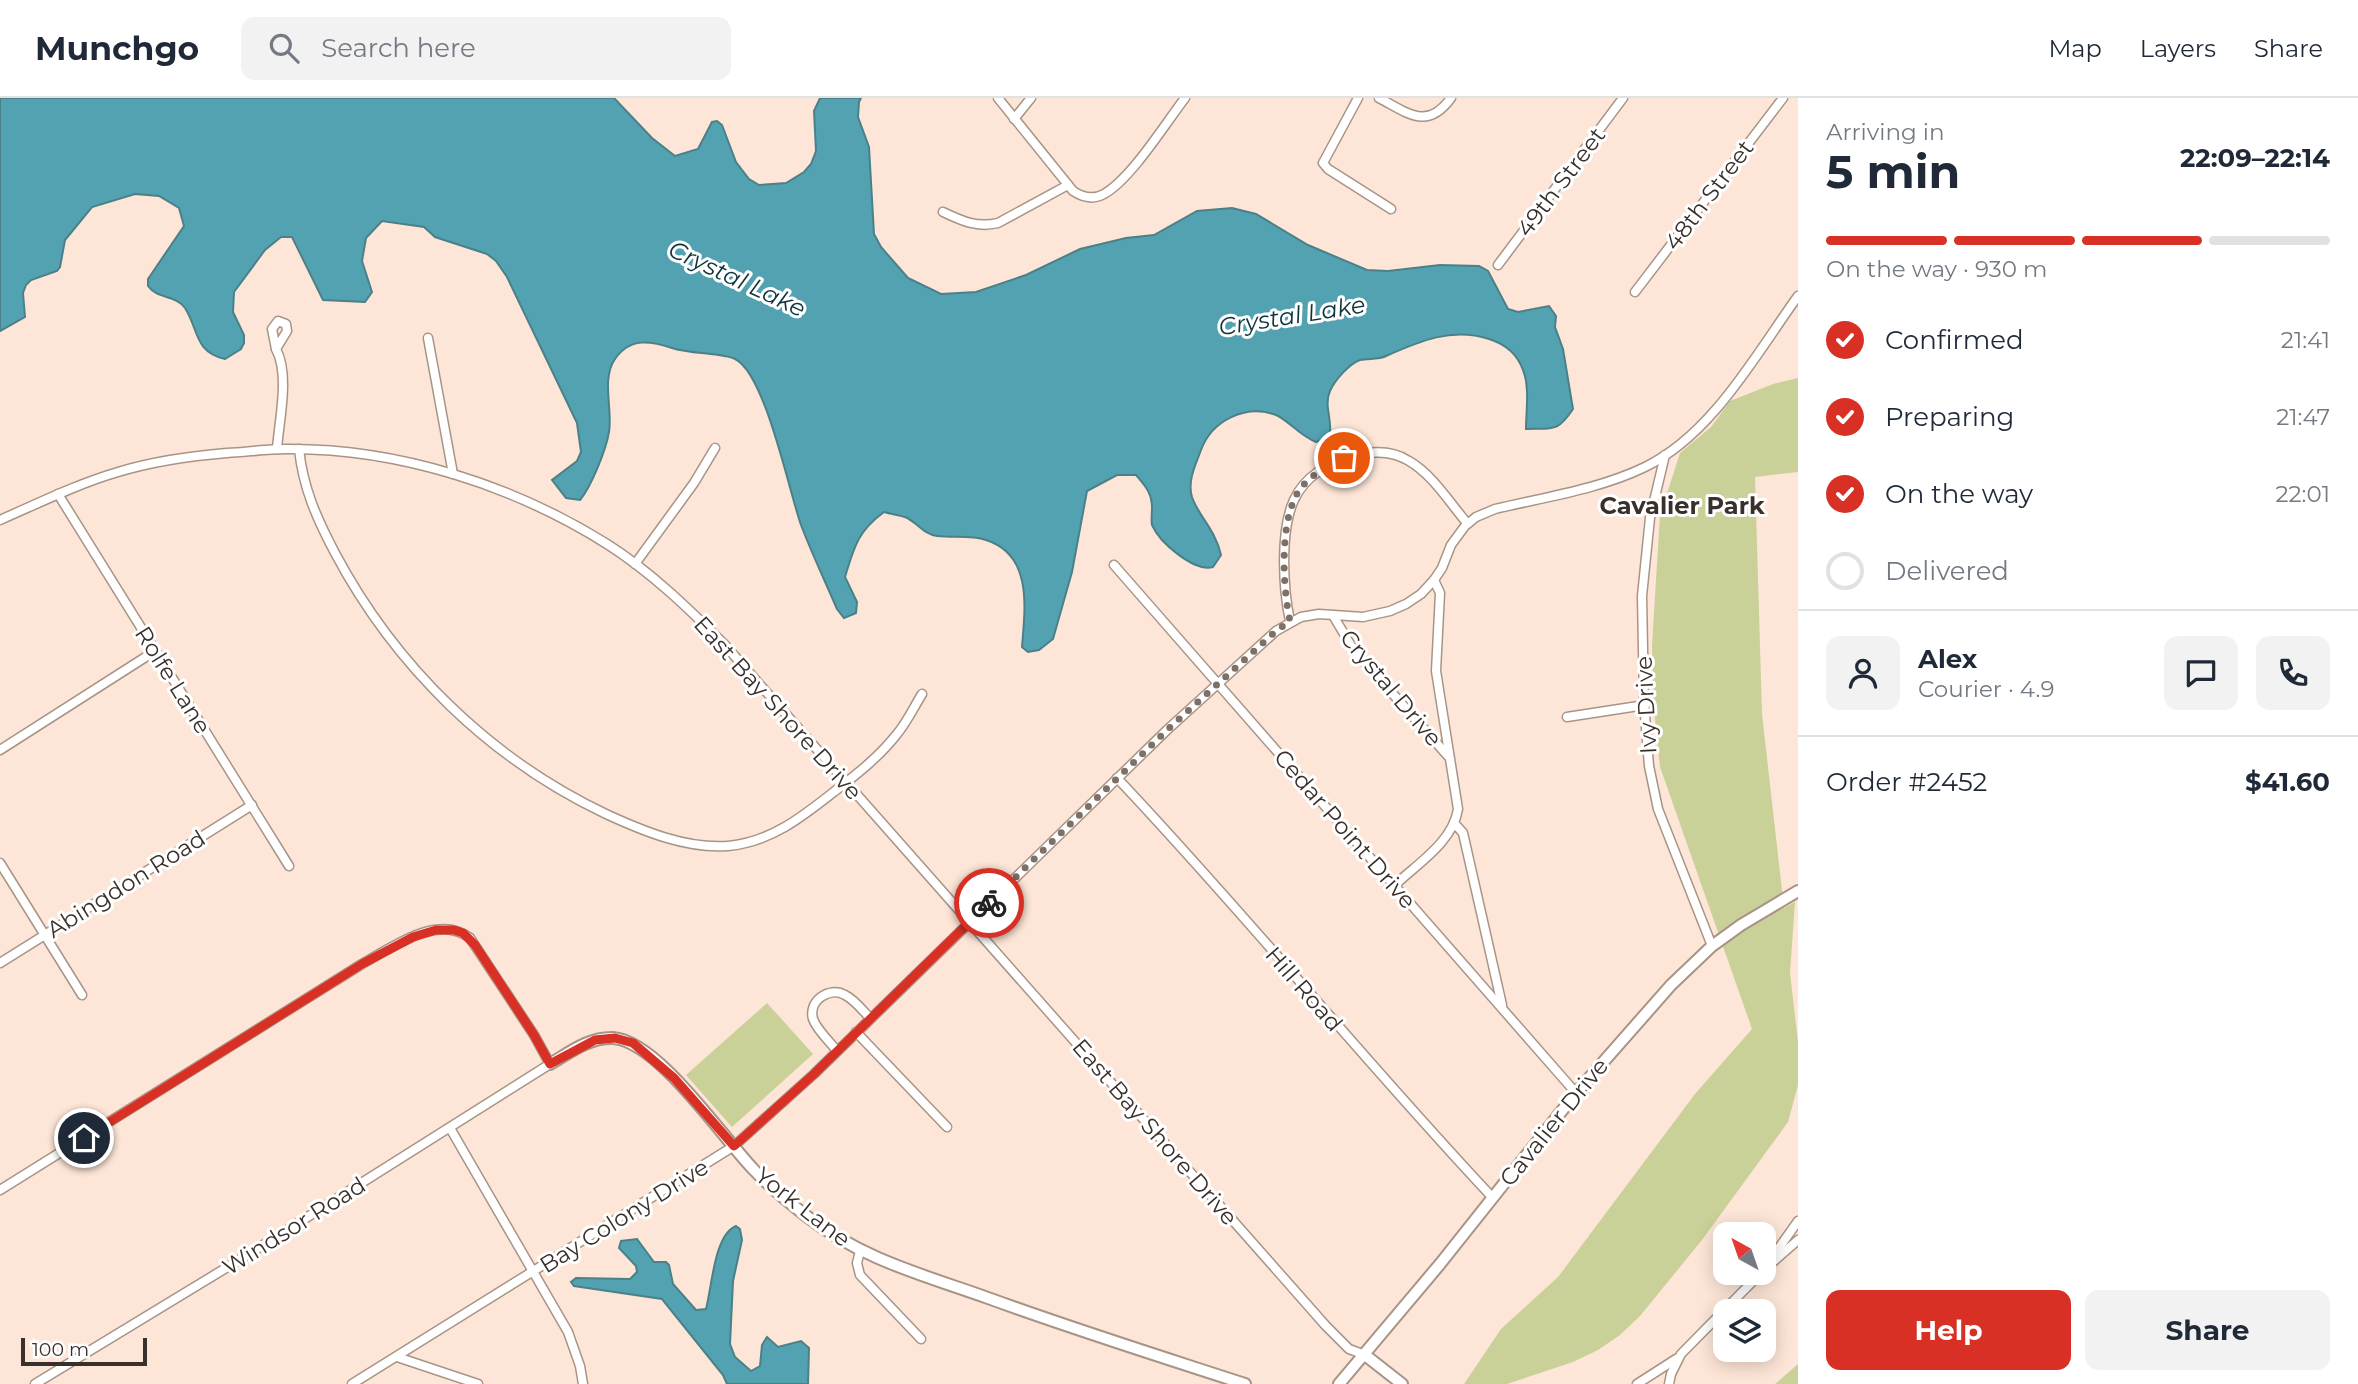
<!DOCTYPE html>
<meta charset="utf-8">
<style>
body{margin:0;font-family:Montserrat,sans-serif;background:#f2f2f3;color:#1f2937;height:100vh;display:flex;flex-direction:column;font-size:26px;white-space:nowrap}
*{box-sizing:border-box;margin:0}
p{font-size:23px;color:#747a83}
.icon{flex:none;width:38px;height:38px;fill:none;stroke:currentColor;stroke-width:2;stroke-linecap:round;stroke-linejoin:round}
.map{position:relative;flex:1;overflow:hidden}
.sheet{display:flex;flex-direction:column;background:#fff;width:560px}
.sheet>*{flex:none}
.needle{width:46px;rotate:320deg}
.buttons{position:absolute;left:1713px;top:1124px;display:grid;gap:14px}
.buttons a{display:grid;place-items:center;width:63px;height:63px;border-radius:14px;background:#fff;box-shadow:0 4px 18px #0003;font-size:35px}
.scale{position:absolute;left:21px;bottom:18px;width:126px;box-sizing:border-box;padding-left:7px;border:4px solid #39302b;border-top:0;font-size:19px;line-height:24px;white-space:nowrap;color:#39302b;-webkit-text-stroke:5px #fff;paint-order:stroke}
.pin{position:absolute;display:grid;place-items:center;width:60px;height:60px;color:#fff;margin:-30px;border:4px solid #fff;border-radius:50%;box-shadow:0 2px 7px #0007}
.courier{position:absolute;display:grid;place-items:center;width:70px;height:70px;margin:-35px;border:5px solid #d93025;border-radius:50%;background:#fff;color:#222;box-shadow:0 2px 9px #0007}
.head em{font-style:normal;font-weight:700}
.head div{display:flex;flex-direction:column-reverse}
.head{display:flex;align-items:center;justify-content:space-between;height:119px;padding:0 28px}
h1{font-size:46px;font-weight:700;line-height:52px}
.bar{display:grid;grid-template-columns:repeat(4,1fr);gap:10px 7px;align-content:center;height:84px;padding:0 28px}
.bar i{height:9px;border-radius:5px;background:#e0e1e3}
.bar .current{background:#d93025}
.bar p{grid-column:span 4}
.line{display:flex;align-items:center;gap:18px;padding:0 28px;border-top:2px solid #e0e1e3}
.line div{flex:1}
.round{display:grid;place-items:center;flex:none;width:74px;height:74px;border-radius:14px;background:#f2f2f3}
ol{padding:0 28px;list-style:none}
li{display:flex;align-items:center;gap:21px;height:77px}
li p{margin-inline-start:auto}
li .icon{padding:7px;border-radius:50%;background:#d93025;color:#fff;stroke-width:4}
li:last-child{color:#747a83}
li i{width:38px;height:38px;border:4px solid #e0e1e3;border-radius:50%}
.action{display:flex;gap:14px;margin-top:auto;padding:14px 28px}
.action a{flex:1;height:80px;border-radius:14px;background:#d93025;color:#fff;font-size:28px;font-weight:700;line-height:80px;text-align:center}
.action a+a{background:#f2f2f3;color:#1f2937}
header{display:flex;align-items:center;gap:42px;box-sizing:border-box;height:98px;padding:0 35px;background:#fff;border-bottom:2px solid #e0e1e3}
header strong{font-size:33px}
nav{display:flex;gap:38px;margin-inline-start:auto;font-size:24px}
.search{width:490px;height:63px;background:#f2f2f3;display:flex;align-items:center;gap:18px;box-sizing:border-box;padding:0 24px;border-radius:14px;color:#747a83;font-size:26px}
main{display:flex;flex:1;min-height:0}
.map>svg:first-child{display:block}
</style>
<header>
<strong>Munchgo</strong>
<div class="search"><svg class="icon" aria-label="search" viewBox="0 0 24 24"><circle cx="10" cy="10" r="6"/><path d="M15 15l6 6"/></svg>Search here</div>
<nav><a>Map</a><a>Layers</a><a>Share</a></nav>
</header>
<main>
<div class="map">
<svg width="1798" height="1286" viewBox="0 0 1798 1286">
<rect width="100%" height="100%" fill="#fde6d7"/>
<g fill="#c9d198">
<path d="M 1798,280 L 1798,374 L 1755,379 L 1762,616 L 1784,810 L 1795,804 L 1790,875 L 1798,944 L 1798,987 L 1788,1024 L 1702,1142 L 1640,1218 L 1620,1237 L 1598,1252 L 1573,1264 L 1507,1286 L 1464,1286 L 1501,1231 L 1558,1179 L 1695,996 L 1752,931 L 1660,669 L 1653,602 L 1652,547 L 1660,417 L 1680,355 L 1711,329 L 1730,303 L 1773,286 Z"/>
<path d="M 767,905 L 813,956 L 732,1029 L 686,977 Z"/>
<path d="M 1798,1266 L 1798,1286 L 1775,1286 Z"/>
</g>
<g fill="#53a2b1" stroke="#4b8089" stroke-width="2">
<path d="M 0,0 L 614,0 L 652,40 L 675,58 L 698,51 L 712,24 L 717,23 L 722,27 L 736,64 L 749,81 L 759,87 L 786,85 L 804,74 L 811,66 L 816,53 L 814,13 L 820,0 L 861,0 L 859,4 L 858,19 L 869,49 L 874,136 L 881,149 L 908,180 L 941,196 L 976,194 L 1026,177 L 1080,151 L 1126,140 L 1154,137 L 1197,113 L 1232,110 L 1256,116 L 1308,147 L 1367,172 L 1388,173 L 1440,167 L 1479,168 L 1488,173 L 1508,211 L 1518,214 L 1549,208 L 1556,218 L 1555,229 L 1563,251 L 1573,311 C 1557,335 1553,330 1526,331 C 1526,313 1530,289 1523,272 C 1517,255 1505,246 1489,241 C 1452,229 1420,243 1386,258 C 1378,262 1369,260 1360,262 C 1349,266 1335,282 1330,293 C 1323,308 1334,325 1329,340 L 1316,344 C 1300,338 1288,322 1276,317 C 1246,306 1212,322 1201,352 C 1196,366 1187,383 1192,399 C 1199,419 1215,431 1221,457 L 1213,469 C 1194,474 1160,445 1152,427 C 1151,423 1152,415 1152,410 C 1152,395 1146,389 1136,377 L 1117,377 L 1087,393 L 1072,474 L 1053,541 L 1039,552 L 1028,554 L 1022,549 C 1025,510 1033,457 986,442 C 971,437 953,440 937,438 C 923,436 917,424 905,419 C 898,417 891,416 884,414 C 858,433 854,449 845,479 L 857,504 L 856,515 L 844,520 L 837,511 C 825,483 812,456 801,427 C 789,393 765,275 735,261 C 723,255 690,256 672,250 C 651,243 630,239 615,261 C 601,281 613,312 609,334 C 606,352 591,389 580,402 L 566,400 L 552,382 L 577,363 L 581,354 L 577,325 L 507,179 L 496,163 L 487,156 L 435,139 L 424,129 L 382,123 L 366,140 L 362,163 L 372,194 L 365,204 L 323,202 L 292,139 L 281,139 L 265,152 L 234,194 L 233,214 L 244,237 L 244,245 L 241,251 L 225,261 C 194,254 199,232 185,210 C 176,197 157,201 148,188 L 148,181 L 184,128 L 179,110 L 159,98 L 135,96 L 92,109 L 65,142 L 60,169 L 57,173 L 31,182 L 26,187 L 23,195 L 25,219 L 0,233 Z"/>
<path d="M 736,1128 L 740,1131 L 742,1142 L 733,1183 L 730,1246 L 735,1259 L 751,1273 L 760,1268 L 762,1247 L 767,1239 L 778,1249 L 801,1243 L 809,1250 L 808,1286 L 727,1286 L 723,1277 L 662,1201 L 574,1188 L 571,1184 L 576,1180 L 630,1181 L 637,1174 L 636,1168 L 619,1150 L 621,1143 L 637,1141 L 654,1164 L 666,1164 L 669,1167 L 673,1186 L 696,1212 L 706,1211 C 712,1189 714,1137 736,1128 Z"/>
</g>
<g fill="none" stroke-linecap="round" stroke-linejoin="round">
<g stroke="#a89486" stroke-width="11">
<g id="street">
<path d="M 998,0 L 1073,93 C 1082,99 1093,102 1104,96 C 1131,81 1165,26 1185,0"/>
<path d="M 1358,0 L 1323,65 L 1328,71 L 1391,111"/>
<path d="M 1379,0 C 1408,15 1427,33 1451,0"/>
<path d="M 1014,21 L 1031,0"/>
<path d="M 943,114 C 962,123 977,130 998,125 L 1068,87"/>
<path d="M 1498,167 L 1623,0"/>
<path d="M 1635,194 L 1783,0"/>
<path d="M 278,223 L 286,226 L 287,233 L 276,251 L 272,231 Z"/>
<path d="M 428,240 L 453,376"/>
<path d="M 276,251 C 290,277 279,322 277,351"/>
<path d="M 299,351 C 303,390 317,421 335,455 C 395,568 490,661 606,716 C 643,733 686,751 728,748 C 771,744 802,719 835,693 C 857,676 879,659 897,636 C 907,624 914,609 922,596"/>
<path d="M 1665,357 L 1650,420 L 1642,498 L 1644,604 L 1649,668 L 1658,711 L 1712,848"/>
<path d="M 58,396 L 289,768"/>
<path d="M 0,422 C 39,405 77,386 118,374 C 154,363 190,358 227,355 C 247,354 266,351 286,351 C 398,350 513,387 607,446 C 651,474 688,510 724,546 L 1326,1228 L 1349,1251 L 1365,1257"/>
<path d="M 635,466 L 694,385 L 715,350"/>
<path d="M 1114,467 L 1576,995"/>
<path d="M 1334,519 L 1353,551 L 1448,658"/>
<path d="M 1290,523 C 1283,491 1280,432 1294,402 C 1304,379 1329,364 1352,358 C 1371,353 1392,352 1409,363 C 1432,376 1450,405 1467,425"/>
<path d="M 1567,619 L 1645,607"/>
<path d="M 0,652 L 155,553"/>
<path d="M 1117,680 C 1246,816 1364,963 1493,1100"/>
<path d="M 1455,726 L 1463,735 L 1502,907"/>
<path d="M 0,765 L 82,897"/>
<path d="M 1395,787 C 1417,766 1453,744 1458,711 L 1436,573 L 1440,495 L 1434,482"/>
<path d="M 0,865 L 252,707"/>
<path d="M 856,934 L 947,1029"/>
<path d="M 837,953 C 830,944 817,932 813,921 C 808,903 829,888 845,897 C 855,902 863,913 870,920"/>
<path d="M 450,1030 L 568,1234 L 580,1268 L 583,1286"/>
<path d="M 0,1092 L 362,866 C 392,850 437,815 470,840 L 534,937 L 550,966 L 244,1159 L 35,1286"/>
<path d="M 860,1153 L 857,1165 L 860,1177 L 921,1241"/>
<path d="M 1774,1163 L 1798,1142"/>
<path d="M 1764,1171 L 1798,1123"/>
<path d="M 397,1259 L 478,1286"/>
<path d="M 352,1286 L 734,1048 L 814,976 L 1167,632 L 1276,533 L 1301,519 L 1319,516 L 1363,519 L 1390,513 L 1406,506 L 1421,496 L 1434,482 L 1442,470 L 1451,447 L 1465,428 L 1476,419 L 1495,411 C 1545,399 1600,391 1645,369 C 1712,337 1756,256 1798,198"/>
<path d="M 1637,1286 L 1676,1261"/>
<path d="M 1669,1286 L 1671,1276 L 1681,1256 L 1762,1174"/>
</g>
</g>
<g stroke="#a89486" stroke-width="14">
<g id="secondary">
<path d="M 550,966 C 569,955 589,939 613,940 C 658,943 722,1039 754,1072 C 769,1088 787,1103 805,1117 C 863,1162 921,1176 988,1200 C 1073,1231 1159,1258 1245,1286"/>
<path d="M 1365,1257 L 1402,1286"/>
<path d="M 1339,1286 L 1440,1166 L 1576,995 L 1671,887 L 1712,848 L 1741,827 L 1798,793"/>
</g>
</g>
<use href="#street" stroke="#fff" stroke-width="8"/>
<use href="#secondary" stroke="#fff" stroke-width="10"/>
</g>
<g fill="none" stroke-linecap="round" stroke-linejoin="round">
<path stroke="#7e7067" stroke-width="7" stroke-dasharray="0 12.6" d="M 989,805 L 1167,632 L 1276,533 L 1290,523 C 1283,491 1280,434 1294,402 C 1302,382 1324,369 1344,360"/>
<path stroke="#d93025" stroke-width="9" d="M 84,1040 L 362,866 L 413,839 L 436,832 L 454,832 L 463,835 L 475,847 L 534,937 L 550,966 L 595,942 L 615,940 L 633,945 L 674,980 L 734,1048 L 814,976 L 989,805"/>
</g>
<g text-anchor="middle" stroke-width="6" stroke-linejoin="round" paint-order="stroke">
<g font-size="23" fill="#39302b" stroke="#fff">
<text transform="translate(1561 84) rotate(-53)" y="8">49th Street</text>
<text transform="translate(1709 97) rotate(-53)" y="8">48th Street</text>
<text transform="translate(173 582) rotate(58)" y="8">Rolfe Lane</text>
<text transform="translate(1391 590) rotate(50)" y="8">Crystal Drive</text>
<text transform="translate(1646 607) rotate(-93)" y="8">Ivy Drive</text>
<text transform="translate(778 610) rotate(48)" y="8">East Bay Shore Drive</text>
<text transform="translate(1345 731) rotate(49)" y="8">Cedar Point Drive</text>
<text transform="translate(126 786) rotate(-32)" y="8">Abingdon Road</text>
<text transform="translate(1304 891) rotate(49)" y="8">Hill Road</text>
<text transform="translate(1554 1024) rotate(-51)" y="8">Cavalier Drive</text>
<text transform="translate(1155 1034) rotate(49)" y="8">East Bay Shore Drive</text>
<text transform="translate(803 1109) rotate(38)" y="8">York Lane</text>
<text transform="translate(624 1118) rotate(-32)" y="8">Bay Colony Drive</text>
<text transform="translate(294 1128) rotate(-32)" y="8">Windsor Road</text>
</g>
<g font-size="24" font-style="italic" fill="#0e353c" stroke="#fff">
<text transform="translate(737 181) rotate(25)" y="8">Crystal Lake</text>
<text transform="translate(1292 218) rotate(-9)" y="8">Crystal Lake</text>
</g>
<g font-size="24" font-weight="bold" fill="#39302b" stroke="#fff">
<text x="1682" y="416">Cavalier Park</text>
</g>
</g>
</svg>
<div class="buttons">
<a><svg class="needle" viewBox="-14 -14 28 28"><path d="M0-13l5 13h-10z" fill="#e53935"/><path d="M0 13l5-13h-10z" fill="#747a83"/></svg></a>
<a><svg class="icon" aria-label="layers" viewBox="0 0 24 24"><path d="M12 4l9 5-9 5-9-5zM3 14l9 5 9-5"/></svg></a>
</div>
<div class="scale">100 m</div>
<div class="pin" style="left:1344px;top:360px;background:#ea580c"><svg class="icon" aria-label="bag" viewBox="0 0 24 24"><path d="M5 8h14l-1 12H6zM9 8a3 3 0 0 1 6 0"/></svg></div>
<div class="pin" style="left:84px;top:1040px;background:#1f2937"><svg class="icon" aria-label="home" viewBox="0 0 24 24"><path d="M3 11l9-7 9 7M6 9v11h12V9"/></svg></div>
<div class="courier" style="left:989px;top:805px"><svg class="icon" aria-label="bike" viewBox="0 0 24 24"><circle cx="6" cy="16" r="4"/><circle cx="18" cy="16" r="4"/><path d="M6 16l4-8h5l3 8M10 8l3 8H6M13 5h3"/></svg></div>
</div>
<section class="sheet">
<div class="head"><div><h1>5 min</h1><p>Arriving in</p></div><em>22:09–22:14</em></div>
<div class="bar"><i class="current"></i><i class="current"></i><i class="current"></i><i></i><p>On the way · 930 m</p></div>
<ol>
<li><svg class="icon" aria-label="check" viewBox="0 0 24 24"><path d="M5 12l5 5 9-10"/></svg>Confirmed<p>21:41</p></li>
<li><svg class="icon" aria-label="check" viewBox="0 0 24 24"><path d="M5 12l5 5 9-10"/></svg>Preparing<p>21:47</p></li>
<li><svg class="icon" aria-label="check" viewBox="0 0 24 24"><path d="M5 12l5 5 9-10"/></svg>On the way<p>22:01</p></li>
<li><i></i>Delivered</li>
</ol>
<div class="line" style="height:126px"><a class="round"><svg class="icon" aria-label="person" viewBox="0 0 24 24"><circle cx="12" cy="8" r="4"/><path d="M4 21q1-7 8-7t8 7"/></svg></a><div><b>Alex</b><p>Courier · 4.9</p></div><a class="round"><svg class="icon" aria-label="chat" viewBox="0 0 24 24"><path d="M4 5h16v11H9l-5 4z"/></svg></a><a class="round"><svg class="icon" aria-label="phone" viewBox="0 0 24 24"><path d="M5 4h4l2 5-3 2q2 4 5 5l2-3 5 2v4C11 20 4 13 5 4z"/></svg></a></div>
<div class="line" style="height:91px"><div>Order #2452</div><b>$41.60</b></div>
<div class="action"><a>Help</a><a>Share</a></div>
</section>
</main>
